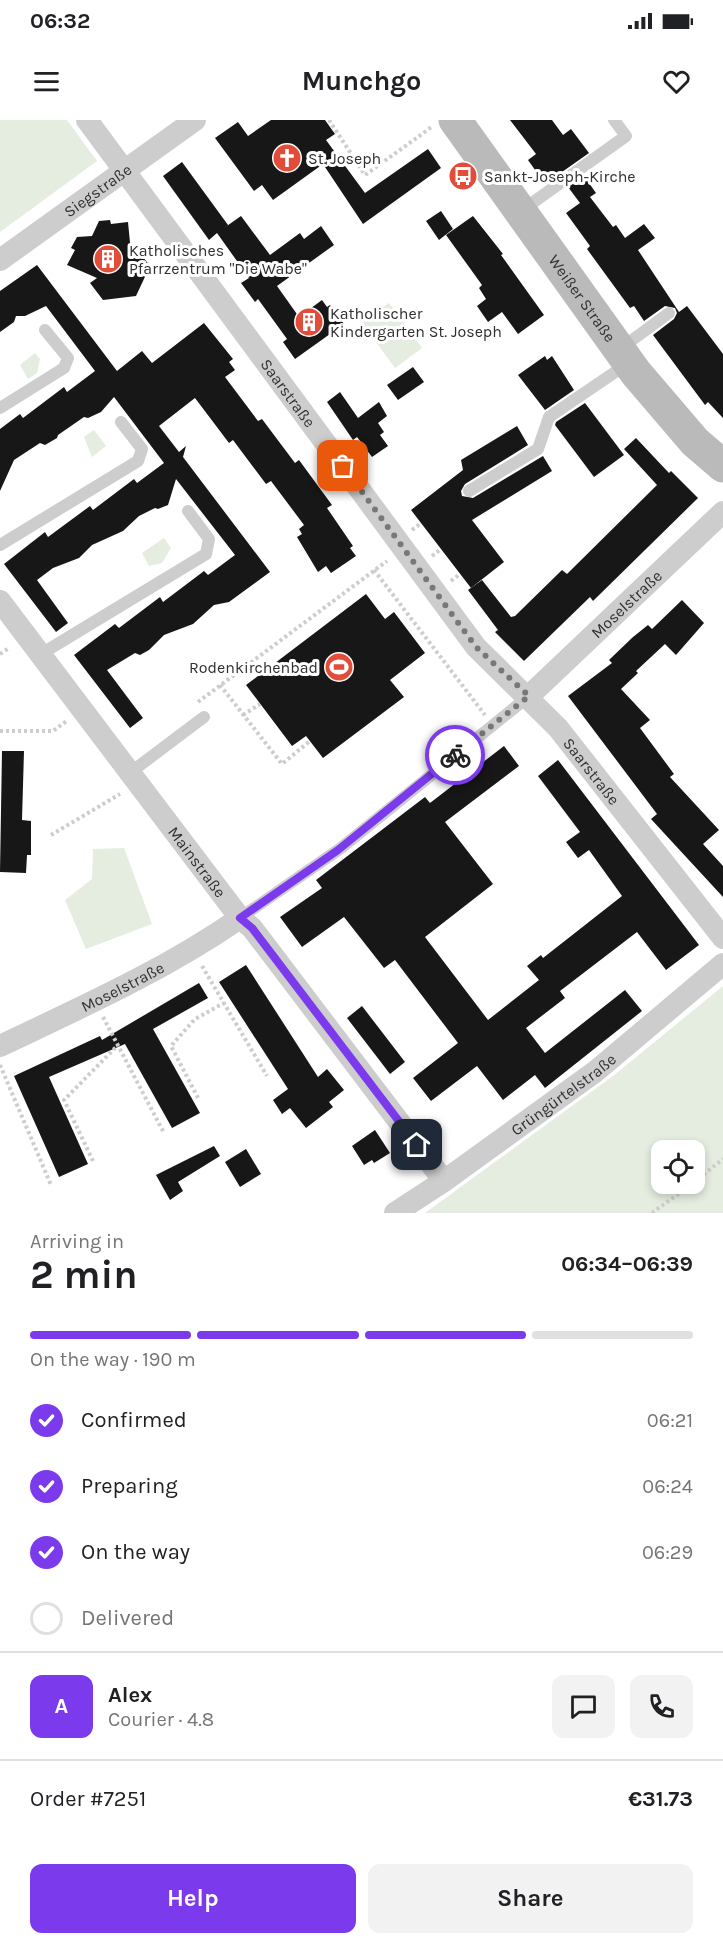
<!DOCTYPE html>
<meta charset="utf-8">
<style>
body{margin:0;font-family:Karla,sans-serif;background:#f2f2f2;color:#202124;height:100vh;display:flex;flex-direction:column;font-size:22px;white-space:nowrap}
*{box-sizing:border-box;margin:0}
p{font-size:20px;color:#757577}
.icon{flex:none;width:33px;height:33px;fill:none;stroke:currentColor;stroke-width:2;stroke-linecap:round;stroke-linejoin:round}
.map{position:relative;height:1093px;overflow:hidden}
.panel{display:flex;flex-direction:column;background:#fff;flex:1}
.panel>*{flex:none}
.controls{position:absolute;left:651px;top:1020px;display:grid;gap:12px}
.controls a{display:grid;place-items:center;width:54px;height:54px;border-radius:12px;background:#fff;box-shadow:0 3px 9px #0003;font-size:30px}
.pin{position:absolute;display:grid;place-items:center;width:51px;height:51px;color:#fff;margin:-26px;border-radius:12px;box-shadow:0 3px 9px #0006}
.courier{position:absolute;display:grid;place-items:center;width:60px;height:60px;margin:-30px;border:4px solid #7c3aed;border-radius:50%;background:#fff;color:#222;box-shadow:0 2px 8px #0007}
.overview em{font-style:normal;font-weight:700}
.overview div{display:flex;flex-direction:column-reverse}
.overview{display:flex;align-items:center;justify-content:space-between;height:102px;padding:0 30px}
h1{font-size:39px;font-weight:700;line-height:45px}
.bar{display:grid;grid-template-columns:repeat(4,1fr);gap:9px 6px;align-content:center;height:72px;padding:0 30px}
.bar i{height:8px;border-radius:4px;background:#e0e0e0}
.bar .on{background:#7c3aed}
.bar p{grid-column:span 4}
.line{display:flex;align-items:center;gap:15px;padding:0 30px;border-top:2px solid #e0e0e0}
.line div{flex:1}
.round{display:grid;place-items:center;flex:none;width:63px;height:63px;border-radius:12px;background:#f2f2f2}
ol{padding:0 30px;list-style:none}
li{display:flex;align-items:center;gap:18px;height:66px}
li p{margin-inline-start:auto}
li .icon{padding:6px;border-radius:50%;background:#7c3aed;color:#fff;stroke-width:4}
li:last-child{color:#757577}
li i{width:33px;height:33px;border:3px solid #e0e0e0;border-radius:50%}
.cta{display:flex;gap:12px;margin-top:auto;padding:12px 30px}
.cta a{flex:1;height:69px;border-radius:12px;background:#7c3aed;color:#fff;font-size:24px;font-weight:700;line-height:69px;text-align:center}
.cta a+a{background:#f2f2f2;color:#202124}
.status{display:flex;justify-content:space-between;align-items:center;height:42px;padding:0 30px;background:#fff;direction:ltr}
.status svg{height:16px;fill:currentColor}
header{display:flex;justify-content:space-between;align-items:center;height:78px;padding:0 30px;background:#fff;font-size:27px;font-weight:700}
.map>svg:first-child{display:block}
</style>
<div class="status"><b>06:32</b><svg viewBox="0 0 49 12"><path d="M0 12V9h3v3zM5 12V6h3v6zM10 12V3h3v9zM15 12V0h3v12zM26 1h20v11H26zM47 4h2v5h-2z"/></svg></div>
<header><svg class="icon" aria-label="menu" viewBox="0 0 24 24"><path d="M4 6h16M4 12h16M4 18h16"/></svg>Munchgo<svg class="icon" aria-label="heart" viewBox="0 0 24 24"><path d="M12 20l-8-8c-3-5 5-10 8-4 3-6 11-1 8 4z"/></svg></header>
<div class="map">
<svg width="723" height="1093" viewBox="0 0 723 1093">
<rect width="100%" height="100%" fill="#fff"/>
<g fill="#e4eddf" fill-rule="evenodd">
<path d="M 0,0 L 67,0 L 97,41 L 0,112 Z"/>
<path d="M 389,183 L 422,228 L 395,248 L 362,203 Z"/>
<path d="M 35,233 L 40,239 L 37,253 L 28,259 L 20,245 Z"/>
<path d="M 94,310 L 106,326 L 92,337 L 84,317 Z"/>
<path d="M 164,418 L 171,428 L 162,443 L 149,446 L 142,433 Z"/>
<path d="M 124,728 L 152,804 L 86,829 L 65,780 L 92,759 L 93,729 Z"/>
<path d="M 723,866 L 723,1093 L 425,1093 L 613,956 ZM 662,1030 L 694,1030 L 694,1064 L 662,1064 Z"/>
</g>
<g fill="#171717">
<path d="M 271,0 L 325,0 L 335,14 L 326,20 L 365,73 L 428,29 L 441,48 L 363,104 L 323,44 L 273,80 L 262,65 L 254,71 L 215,18 L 238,2 L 248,16 Z"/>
<path d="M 510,0 L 552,0 L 563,15 L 571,9 L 589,33 L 545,64 L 528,40 L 536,34 Z"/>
<path d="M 182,42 L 228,105 L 224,108 L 241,96 L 270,135 L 300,113 L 304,119 L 321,106 L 334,125 L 277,166 L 299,197 L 322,180 L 327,187 L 330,185 L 344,204 L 295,239 L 283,222 L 287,219 L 258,179 L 255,182 L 241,163 L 249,158 L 217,113 L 209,120 L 163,56 Z"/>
<path d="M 584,56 L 596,73 L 590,77 L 613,107 L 616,105 L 625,118 L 644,104 L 655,118 L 638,130 L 679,192 L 687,186 L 723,234 L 723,298 L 708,282 L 705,285 L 653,215 L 674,199 L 677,193 L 675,188 L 665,186 L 644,201 L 634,186 L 630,188 L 587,129 L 590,126 L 566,93 L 580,83 L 568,67 Z"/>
<path d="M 441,91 L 453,109 L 439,120 L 426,101 Z"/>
<path d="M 473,96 L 503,134 L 501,135 L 544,195 L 518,214 L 502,192 L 488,202 L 477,186 L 486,179 L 479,168 L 482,165 L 446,115 Z"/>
<path d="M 110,100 L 111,104 L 128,102 L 131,133 L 139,132 L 150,146 L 136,176 L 103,180 L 90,163 L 97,158 L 67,145 L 75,130 L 71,128 L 77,117 L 92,116 L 99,101 Z"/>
<path d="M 37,145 L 117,251 L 142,231 L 152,243 L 204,203 L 233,239 L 229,242 L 235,250 L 225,257 L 258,301 L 262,299 L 295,343 L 299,340 L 332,385 L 327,388 L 353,426 L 350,428 L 356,436 L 331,453 L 326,446 L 318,452 L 297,417 L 302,414 L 299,409 L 304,405 L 271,361 L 266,364 L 233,320 L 229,323 L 195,278 L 159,306 L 179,332 L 186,326 L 183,337 L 270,452 L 229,482 L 214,485 L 193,504 L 164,515 L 149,530 L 140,535 L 135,533 L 107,550 L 143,598 L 130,608 L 74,535 L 115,504 L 119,508 L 160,477 L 163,482 L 204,451 L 208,455 L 235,435 L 176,359 L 168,385 L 158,389 L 155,388 L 139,396 L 123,411 L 92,425 L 79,438 L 53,448 L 37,460 L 68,503 L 56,512 L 4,444 L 45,412 L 48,417 L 90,386 L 93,390 L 134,359 L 137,363 L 164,343 L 114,277 L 101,292 L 88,298 L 84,297 L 58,315 L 57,318 L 45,325 L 40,323 L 14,340 L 0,371 L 0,309 L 20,294 L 23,298 L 64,267 L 67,272 L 95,251 L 46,186 L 25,196 L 16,196 L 14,202 L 0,212 L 0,171 Z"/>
<path d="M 545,236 L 547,240 L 552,236 L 574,270 L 545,290 L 518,255 Z"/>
<path d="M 413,247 L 424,262 L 398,280 L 387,265 Z"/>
<path d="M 340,272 L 358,298 L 379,282 L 387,296 L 378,303 L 384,312 L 380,315 L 388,326 L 372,337 L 357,317 L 353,320 L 327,282 Z"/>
<path d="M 585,283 L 624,335 L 594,357 L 555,305 L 556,302 Z"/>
<path d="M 517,306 L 528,325 L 465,364 L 461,371 L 462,376 L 473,378 L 543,336 L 552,351 L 472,400 L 504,442 L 471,468 L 411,390 L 463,350 L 461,340 Z"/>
<path d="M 636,318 L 669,353 L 671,351 L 698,378 L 593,481 L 590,477 L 524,541 L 495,512 L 498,510 L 468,470 L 482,460 L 511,497 L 515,496 L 562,450 L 567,454 L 657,365 L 624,329 Z"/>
<path d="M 366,474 L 385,499 L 394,492 L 425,533 L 390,560 L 404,577 L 323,638 L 306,616 L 292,626 L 246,565 Z"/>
<path d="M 682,480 L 704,503 L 676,535 L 665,524 L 636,551 L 638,553 L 621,569 L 650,600 L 640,608 L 674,654 L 670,657 L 719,710 L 703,724 L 723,746 L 723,777 L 651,699 L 657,694 L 568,576 L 612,543 L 609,540 L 633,517 L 648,505 L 652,509 Z"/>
<path d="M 504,626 L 519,646 L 445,702 L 493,764 L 425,817 L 488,900 L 539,860 L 527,846 L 541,835 L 543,838 L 622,776 L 589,730 L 578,738 L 566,722 L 580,712 L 538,656 L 558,640 L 699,825 L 666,850 L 637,812 L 560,871 L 565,878 L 526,908 L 545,933 L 625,870 L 642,891 L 545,968 L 535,955 L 503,980 L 477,946 L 431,981 L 413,958 L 458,923 L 395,840 L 384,848 L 344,797 L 302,827 L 280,797 L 322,768 L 316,760 L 425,677 L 430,683 Z"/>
<path d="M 2,631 L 24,631 L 22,700 L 31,701 L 31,735 L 27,735 L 26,753 L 0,752 Z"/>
<path d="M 246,845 L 318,957 L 327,949 L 344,970 L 329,982 L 333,987 L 306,1008 L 290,988 L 282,994 L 273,980 L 288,969 L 219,862 Z"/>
<path d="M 199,863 L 208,878 L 153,909 L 200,993 L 172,1008 L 125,924 L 49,957 L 88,1044 L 59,1057 L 14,956 L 100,916 L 102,920 Z"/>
<path d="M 362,886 L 405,942 L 390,954 L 347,898 Z"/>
<path d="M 375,1010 L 390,1033 L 374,1043 L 372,1040 L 364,1045 L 352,1026 Z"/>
<path d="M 214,1026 L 220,1036 L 178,1062 L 183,1071 L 170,1080 L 156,1055 Z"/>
<path d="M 246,1029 L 261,1054 L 240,1067 L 225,1042 Z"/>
</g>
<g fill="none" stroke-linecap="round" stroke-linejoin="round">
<g stroke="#cdcdcd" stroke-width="4" stroke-dasharray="3 3" stroke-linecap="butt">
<path d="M 329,0 L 365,55 L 433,6"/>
<path d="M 412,410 L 421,403"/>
<path d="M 432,436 L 441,429"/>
<path d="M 374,450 L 485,595"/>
<path d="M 451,461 L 460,454"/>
<path d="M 0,534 L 9,528"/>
<path d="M 220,565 L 282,644 L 310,621"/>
<path d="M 198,582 L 387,441"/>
<path d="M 243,595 L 260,584"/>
<path d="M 0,611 L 53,611 L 68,600"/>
<path d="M 51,715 L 120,674"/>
<path d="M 202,846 L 267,956"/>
<path d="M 103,897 L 164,1013"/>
<path d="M 0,945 L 51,1065"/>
<path d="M 198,978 L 171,926 L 195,899 L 224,883"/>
<path d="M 93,1041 L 64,980 L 118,925"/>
<path d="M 694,1062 L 723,1039"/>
<path d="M 652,1093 L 692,1064"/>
</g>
<g stroke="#cdcdcd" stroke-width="12">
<path d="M 521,91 L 626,16 L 614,0"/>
<path d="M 620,229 L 669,193"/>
<path d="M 0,288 L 64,248 L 68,238 L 45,210"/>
<path d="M 469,371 L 538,329 L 549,297 L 627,244"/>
<path d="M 0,425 L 138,341 L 142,329 L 121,302"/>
<path d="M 41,534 L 206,434 L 209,419 L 188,391"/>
<path d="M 131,652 L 204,597"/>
<path d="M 240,798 L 341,728 L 529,576"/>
</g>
<g stroke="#cdcdcd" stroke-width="22">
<path id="s1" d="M 87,0 L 476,527 L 558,608 L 723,818"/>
<path id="s2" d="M 0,140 L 195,0"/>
<path id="s3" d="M 0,481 L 240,798 L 252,808 L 444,1061"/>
<path id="s4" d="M 529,576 L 723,392"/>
<path id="s5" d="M 0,926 C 82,887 165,850 240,798"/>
<path id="s6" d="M 395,1093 L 444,1061 L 596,951 L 723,844"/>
</g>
<path stroke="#bababa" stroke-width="33" id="s7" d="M 455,0 L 636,253 L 695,322 L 723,346"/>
</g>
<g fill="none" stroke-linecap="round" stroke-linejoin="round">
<path stroke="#787878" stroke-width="6" stroke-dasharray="0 10.8" d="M 343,346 L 476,527 L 529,576 L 455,635"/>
<path stroke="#7c3aed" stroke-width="8" d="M 417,1025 L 252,808 L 240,798 L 338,730 L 455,635"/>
</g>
<defs>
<g id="church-disc" transform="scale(1.5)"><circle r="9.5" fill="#e14d38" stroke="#fff"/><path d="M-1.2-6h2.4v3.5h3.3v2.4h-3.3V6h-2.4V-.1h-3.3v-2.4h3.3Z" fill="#fff"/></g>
<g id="bus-disc" transform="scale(1.5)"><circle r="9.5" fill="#e14d38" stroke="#fff"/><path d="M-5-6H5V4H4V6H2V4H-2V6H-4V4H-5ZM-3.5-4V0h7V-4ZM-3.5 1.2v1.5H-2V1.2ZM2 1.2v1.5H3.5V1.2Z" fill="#fff"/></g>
<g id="building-disc" transform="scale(1.5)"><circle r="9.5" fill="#e14d38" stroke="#fff"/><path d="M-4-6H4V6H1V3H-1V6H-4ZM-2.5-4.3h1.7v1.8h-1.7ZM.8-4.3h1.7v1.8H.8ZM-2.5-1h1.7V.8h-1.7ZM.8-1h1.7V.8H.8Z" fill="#fff"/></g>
<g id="stadium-disc" transform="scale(1.5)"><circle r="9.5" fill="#e14d38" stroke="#fff"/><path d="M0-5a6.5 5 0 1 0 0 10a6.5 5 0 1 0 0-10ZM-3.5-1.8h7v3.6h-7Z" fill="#fff"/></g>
</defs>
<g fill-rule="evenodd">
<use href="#church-disc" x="287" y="38"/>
<use href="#bus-disc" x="463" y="56"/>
<use href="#building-disc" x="108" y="139"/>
<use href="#building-disc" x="309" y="202"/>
<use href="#stadium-disc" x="339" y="547"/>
</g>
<g text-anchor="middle" stroke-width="6" stroke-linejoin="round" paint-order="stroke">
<g font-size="16" fill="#303030" stroke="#fff" text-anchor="start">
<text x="308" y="44">St. Joseph</text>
<text x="484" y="62">Sankt-Joseph-Kirche</text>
<text x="129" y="136">Katholisches<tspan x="129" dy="18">Pfarrzentrum "Die Wabe"</tspan></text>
<text x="330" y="199">Katholischer<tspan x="330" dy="18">Kindergarten St. Joseph</tspan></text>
<text x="318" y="553" text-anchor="end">Rodenkirchenbad</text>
</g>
<g font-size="16" fill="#303030" stroke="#fff">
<text dy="6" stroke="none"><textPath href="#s2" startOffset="120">Siegstraße</textPath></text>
<text dy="6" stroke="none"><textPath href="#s7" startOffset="219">Weißer Straße</textPath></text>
<text dy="6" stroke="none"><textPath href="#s1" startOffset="339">Saarstraße</textPath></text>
<text dy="6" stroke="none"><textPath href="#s4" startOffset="134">Moselstraße</textPath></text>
<text dy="6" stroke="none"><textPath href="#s1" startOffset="825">Saarstraße</textPath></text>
<text dy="6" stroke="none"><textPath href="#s3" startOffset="327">Mainstraße</textPath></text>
<text dy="6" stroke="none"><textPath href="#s5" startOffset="136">Moselstraße</textPath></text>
<text dy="6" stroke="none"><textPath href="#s6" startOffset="206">Grüngürtelstraße</textPath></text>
</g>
</g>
</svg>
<div class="controls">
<a><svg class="icon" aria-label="locate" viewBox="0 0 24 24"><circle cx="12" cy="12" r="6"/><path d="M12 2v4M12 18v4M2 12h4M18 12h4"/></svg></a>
</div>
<div class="pin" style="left:343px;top:346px;background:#ea580c"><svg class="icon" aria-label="bag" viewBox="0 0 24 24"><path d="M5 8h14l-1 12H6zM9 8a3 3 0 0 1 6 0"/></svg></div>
<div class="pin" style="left:417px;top:1025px;background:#1f2937"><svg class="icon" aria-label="home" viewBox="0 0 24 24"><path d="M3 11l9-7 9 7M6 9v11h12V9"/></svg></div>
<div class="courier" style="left:455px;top:635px"><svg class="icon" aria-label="bike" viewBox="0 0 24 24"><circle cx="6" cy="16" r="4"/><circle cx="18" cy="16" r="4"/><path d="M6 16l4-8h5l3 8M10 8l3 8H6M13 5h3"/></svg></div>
</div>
<section class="panel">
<div class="overview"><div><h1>2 min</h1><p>Arriving in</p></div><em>06:34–06:39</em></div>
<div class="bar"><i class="on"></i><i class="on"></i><i class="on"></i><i></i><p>On the way · 190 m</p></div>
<ol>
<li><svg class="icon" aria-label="check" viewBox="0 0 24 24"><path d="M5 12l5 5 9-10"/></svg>Confirmed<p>06:21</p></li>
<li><svg class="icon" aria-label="check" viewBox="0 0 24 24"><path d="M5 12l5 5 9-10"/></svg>Preparing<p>06:24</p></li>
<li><svg class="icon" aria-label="check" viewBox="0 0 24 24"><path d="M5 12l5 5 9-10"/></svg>On the way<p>06:29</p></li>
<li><i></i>Delivered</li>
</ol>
<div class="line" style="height:108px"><b class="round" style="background:#7c3aed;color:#fff">A</b><div><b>Alex</b><p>Courier · 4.8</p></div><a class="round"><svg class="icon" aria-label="chat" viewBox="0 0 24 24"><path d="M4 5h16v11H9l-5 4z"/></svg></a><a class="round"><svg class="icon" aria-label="phone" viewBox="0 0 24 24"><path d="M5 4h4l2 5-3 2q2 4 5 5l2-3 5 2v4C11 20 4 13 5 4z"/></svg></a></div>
<div class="line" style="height:78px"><div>Order #7251</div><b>€31.73</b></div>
<div class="cta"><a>Help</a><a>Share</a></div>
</section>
